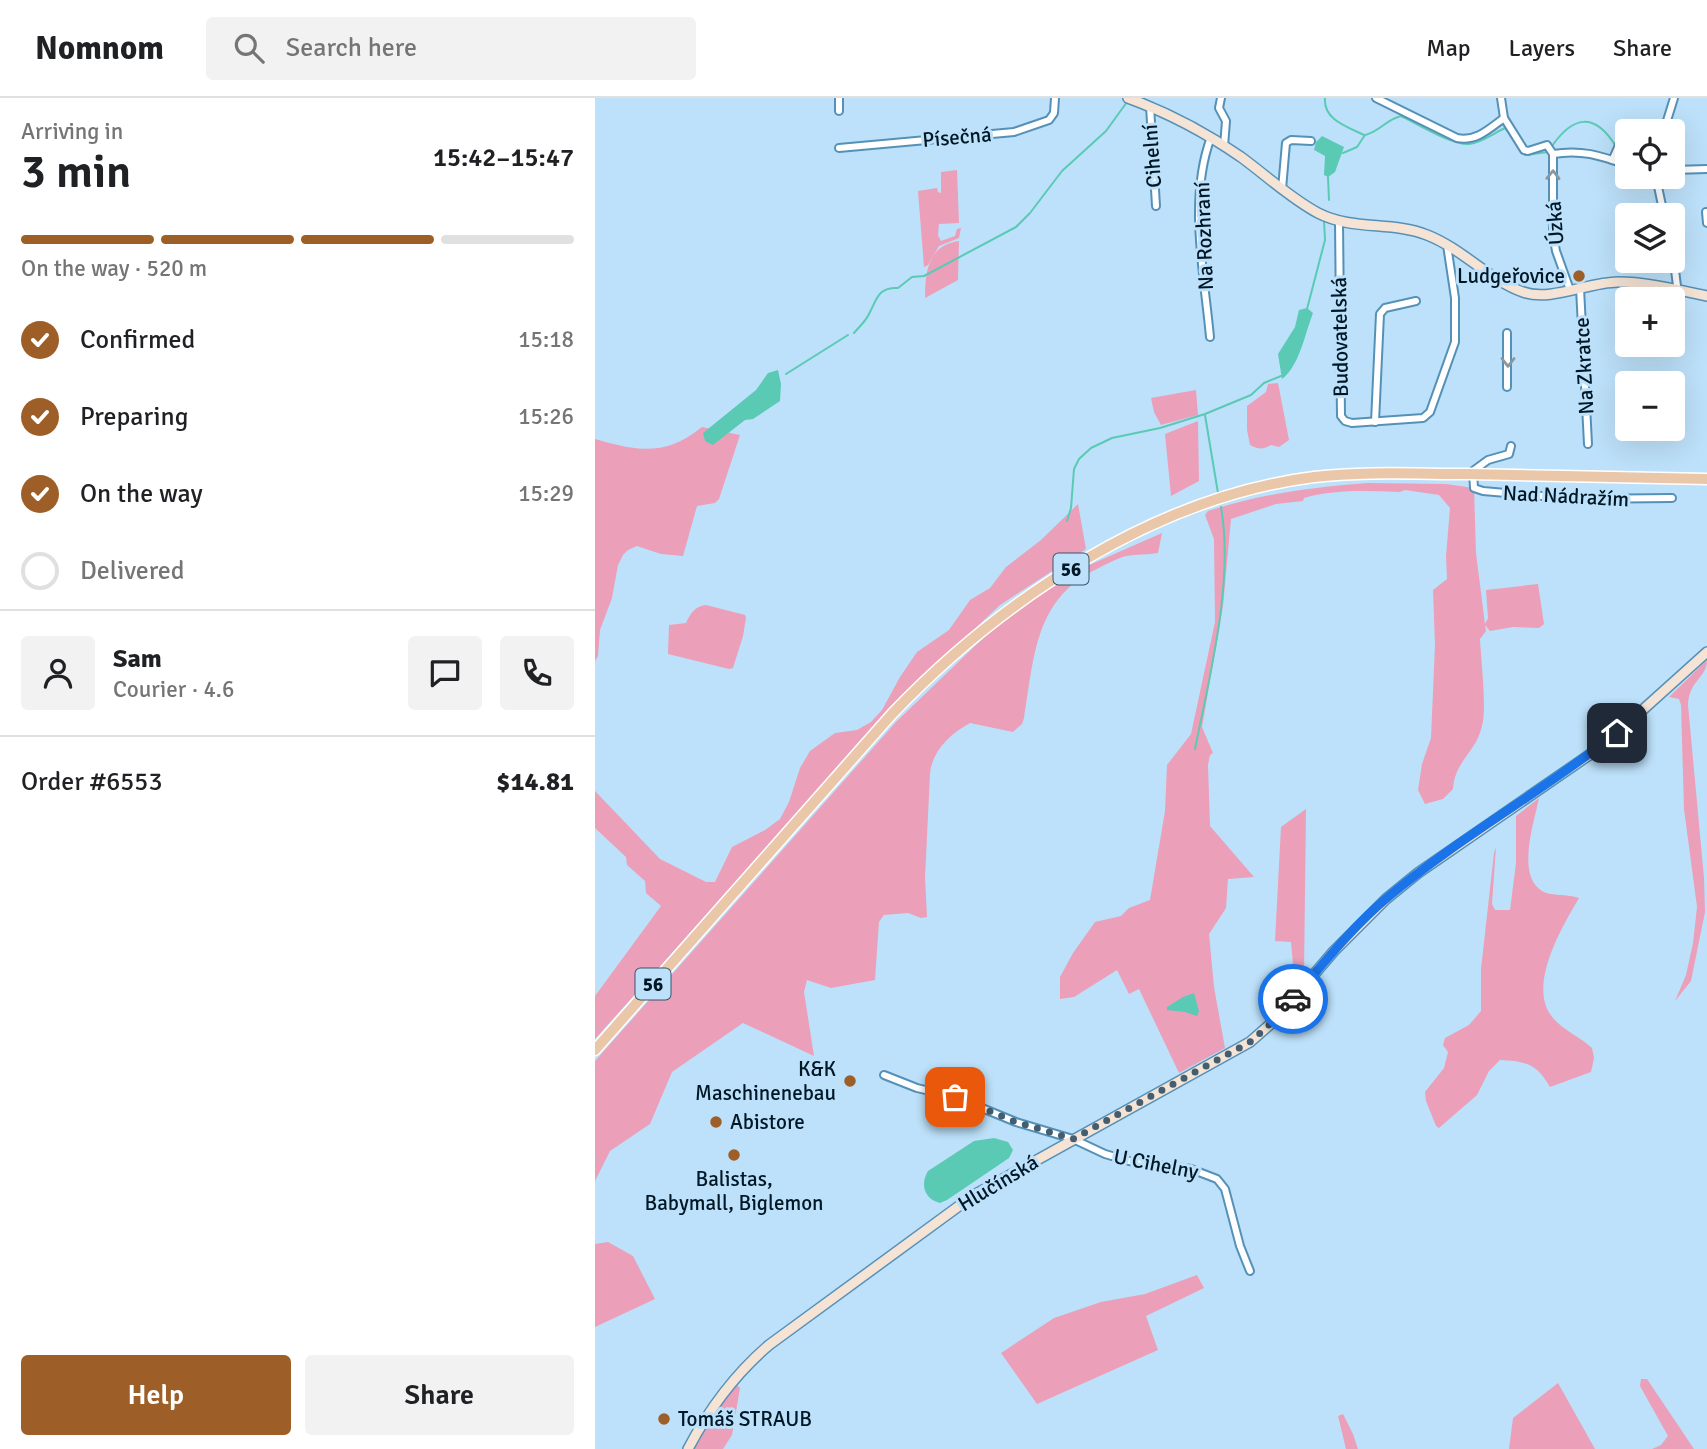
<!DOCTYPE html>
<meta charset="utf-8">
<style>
body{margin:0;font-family:Signika,sans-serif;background:#f2f2f2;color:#202124;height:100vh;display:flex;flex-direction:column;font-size:26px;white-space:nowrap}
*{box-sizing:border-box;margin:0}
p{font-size:23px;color:#757577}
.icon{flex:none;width:38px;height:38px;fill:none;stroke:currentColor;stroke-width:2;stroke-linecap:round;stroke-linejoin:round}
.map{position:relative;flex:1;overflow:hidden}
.side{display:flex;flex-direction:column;background:#fff;width:595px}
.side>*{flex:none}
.buttons{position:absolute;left:1020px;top:21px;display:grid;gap:14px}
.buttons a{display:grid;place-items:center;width:70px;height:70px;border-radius:7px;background:#fff;box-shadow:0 7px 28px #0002;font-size:35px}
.pin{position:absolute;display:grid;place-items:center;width:60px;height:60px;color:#fff;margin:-30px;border-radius:14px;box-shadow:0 4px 10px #0006}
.courier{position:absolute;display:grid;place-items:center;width:70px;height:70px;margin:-35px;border:5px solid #1a73e8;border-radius:50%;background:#fff;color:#222;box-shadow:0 2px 9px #0007}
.headline em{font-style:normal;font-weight:600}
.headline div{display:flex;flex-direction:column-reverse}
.headline{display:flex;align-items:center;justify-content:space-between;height:119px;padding:0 21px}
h1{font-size:46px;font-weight:600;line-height:52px}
.bar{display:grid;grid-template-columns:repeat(4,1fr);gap:10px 7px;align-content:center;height:84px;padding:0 21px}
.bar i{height:9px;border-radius:5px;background:#e0e0e0}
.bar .active{background:#9e5e27}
.bar p{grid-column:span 4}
.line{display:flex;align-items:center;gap:18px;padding:0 21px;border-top:2px solid #e0e0e0}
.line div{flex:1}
.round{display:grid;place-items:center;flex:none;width:74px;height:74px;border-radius:7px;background:#f2f2f2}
ol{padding:0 21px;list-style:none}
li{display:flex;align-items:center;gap:21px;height:77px}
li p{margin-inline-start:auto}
li .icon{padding:7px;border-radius:50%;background:#9e5e27;color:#fff;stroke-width:4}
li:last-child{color:#757577}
li i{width:38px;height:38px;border:4px solid #e0e0e0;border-radius:50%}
.button{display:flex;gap:14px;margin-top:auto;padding:14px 21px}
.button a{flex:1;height:80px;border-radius:7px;background:#9e5e27;color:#fff;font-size:28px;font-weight:600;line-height:80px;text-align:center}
.button a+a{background:#f2f2f2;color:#202124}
header{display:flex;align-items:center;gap:42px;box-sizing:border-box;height:98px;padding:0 35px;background:#fff;border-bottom:2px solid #e0e0e0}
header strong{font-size:33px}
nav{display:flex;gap:38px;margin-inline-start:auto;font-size:24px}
.search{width:490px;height:63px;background:#f2f2f2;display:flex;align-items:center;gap:18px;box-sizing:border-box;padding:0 24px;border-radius:7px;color:#757577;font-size:26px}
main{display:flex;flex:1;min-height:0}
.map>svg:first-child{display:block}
</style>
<header>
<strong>Nomnom</strong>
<div class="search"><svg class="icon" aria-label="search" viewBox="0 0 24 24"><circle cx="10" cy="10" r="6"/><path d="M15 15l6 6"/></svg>Search here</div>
<nav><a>Map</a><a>Layers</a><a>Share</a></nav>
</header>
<main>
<section class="side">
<div class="headline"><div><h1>3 min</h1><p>Arriving in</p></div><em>15:42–15:47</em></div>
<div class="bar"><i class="active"></i><i class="active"></i><i class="active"></i><i></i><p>On the way · 520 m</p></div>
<ol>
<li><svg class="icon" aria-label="check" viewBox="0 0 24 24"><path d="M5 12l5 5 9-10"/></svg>Confirmed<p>15:18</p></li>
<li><svg class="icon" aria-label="check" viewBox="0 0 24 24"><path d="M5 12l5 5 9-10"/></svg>Preparing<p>15:26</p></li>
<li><svg class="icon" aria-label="check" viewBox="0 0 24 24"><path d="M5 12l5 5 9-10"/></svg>On the way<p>15:29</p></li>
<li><i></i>Delivered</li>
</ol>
<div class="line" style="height:126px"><a class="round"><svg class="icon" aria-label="person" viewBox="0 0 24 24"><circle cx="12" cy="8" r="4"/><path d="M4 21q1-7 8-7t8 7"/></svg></a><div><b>Sam</b><p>Courier · 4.6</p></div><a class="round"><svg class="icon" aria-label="chat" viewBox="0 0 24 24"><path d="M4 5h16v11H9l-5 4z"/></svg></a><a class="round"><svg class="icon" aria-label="phone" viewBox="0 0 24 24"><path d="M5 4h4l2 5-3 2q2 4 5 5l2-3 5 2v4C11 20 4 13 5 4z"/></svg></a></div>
<div class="line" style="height:91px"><div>Order #6553</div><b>$14.81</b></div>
<div class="button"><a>Help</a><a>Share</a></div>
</section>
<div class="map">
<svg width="1112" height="1351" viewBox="0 0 1112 1351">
<rect width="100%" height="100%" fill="#bde1fa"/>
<g fill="#ec9fb8">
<path d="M 362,72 L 364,125 L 344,126 L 343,137 L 346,143 L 360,138 L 362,131 L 366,130 L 364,140 L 344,148 L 333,167 L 329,169 L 323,93 L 342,90 L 343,94 L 346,95 L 346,74 Z"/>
<path d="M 364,143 L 363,182 L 330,200 C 330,174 333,147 364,143 Z"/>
<path d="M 683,285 L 694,342 L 684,349 L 676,347 C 668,352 663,351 655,347 L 652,332 L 652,308 L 671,294 L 673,286 Z"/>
<path d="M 601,292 L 603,317 L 566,327 L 559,314 L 556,300 Z"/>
<path d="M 603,323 L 604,383 L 576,398 L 570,336 Z"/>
<path d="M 107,329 L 145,337 L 124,401 L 120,405 L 102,408 L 88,458 L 66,456 L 42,448 L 33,452 L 28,457 L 23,467 L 17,500 L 5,532 L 3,558 L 0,563 L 0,341 C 42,353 70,359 107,329 Z"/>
<path d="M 773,385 L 851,386 L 879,390 L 881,455 L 890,526 L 893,520 L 891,492 L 943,486 L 949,526 L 944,530 L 918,529 L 895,533 L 890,527 L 891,533 L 885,541 C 886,562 892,610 887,628 C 881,655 860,662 858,691 L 848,701 L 830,706 L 823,692 L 827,666 L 836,640 L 840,547 L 838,492 L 852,481 L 851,458 L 855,410 L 844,397 L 810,392 L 805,394 C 773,393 740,391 709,400 L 708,403 L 681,406 L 636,421 L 628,508 L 607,629 L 618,655 L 615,657 L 613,667 L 615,728 L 659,779 L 633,781 L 631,810 L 614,836 L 619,889 L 630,950 L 584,975 L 544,891 L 534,896 L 522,872 L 479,899 L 465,901 L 465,879 L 478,855 L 500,824 L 526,818 L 534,810 L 555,802 L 570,713 L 572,667 L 596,636 L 620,524 L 619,441 L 610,417 L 613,413 C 665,396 718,389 773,385 Z"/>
<path d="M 483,406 L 491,451 L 405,507 L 300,606 L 0,941 L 0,898 L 66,808 L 51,795 L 50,783 L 32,767 L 31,759 L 0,730 L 0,693 L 65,761 L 111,784 L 120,784 L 137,749 L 170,732 L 185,721 L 194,704 L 205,670 L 215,653 L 240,635 L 262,632 L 276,624 L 287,612 L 305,579 L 322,554 L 354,532 L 375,502 L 395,490 L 411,469 L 446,442 Z"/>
<path d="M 567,435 L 563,455 C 553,457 541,456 531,458 C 518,462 508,468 496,474 C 439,505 439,562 429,620 L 427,626 L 418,634 L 375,625 C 355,636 337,653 335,676 L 330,780 L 332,819 L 326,820 L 313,815 L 289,817 L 284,824 L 280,882 L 236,890 L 212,882 L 209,894 L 219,958 L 148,925 L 77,974 L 55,1026 L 15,1053 L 0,1083 L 0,963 L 301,624 L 410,519 L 483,472 Z"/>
<path d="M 111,507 L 150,517 L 151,520 L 148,538 L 138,570 L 134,571 L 73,556 L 74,527 L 91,525 C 95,516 100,508 111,507 Z"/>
<path d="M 1112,562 C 1112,580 1094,582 1093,607 L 1109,780 L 1110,814 L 1096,883 L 1080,903 L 1091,877 L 1098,845 L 1102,809 L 1089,711 L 1086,607 L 1084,601 L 1074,599 Z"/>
<path d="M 944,700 C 939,725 921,777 947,793 C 954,798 973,796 984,800 C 967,829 931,889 958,920 C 968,932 985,939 997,950 L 999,960 L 996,974 L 955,989 C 942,966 930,963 905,962 L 894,973 L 882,997 L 844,1030 L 841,1028 L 831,1003 L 830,994 L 849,970 L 853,954 L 848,947 L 850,940 L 874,927 L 886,913 L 886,871 L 899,755 L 901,749 L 897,806 L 900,812 L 915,812 L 921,765 L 921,718 Z"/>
<path d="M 711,711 L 709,876 L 700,888 L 696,844 L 680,843 L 686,729 Z"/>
<path d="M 13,1144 L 38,1158 L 60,1201 L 0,1229 L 0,1146 Z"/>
<path d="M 602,1177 L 609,1190 L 551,1218 L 563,1252 L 442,1306 L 406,1255 L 459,1220 L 506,1204 L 550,1196 Z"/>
<path d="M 1046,1281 L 1052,1281 L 1099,1351 L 1057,1351 L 1066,1347 L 1073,1338 L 1045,1288 Z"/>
<path d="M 963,1285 L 1000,1351 L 914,1351 L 918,1320 Z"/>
<path d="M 142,1287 L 145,1290 L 137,1337 L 128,1351 L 99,1351 L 121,1311 Z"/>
<path d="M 748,1316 L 758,1336 L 763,1351 L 751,1351 L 743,1318 Z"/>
</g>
<g fill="#5acab4">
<path d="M 727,38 L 749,49 L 740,74 L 733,79 L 729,77 L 730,58 L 719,52 L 721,44 Z"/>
<path d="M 712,210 L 718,215 C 710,235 705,267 687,281 L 683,256 L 700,229 L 704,212 Z"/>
<path d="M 183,272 L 186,286 L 185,303 L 158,321 L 150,322 L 118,347 L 110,343 L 108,335 L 161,292 L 173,275 Z"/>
<path d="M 599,895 L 604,913 L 602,918 L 590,914 L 572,912 L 572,909 L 588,899 Z"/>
<path d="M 399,1040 L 413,1044 L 418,1052 L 414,1060 L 352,1102 L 345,1105 C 329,1101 325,1086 333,1073 L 379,1043 Z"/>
</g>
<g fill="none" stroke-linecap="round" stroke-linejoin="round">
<g stroke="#5acab4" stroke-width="2">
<path d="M 730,0 C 728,22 753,29 769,37"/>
<path d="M 957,48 C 978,18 999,14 1020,47"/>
<path d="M 748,55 L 762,49 L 770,37 C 784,34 792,21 806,18 C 823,26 856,47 874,46 C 886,45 899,35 910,30 L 921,44"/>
<path d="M 928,55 L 930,57 L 953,54"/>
<path d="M 1025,56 L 1032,62"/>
<path d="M 733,79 L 734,102"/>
<path d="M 712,211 L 730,142 L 729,123"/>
<path d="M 259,235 C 264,229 271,223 274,216 C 282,201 283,189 303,190 L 317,179 L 329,178 L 421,129 L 435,115 L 467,73 L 511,33 L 532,4"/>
<path d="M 191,276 L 253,237"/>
<path d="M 610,317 L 623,395"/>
<path d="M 472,423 L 476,410 L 479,371 L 484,361 L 496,350 L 517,340 L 565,330 L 610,316 L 656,297 L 669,285 L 686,278"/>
<path d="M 600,651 C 615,576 639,484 626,409"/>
</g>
<g stroke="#5591b7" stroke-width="10">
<g id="street">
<path d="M 626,0 L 624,10 L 631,23 L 629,48"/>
<path d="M 781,0 L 862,40 C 881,44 894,31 909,20"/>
<path d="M 906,0 L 909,20 L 929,52 L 933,53 L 952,47 L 958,56 C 987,51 1006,58 1032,67"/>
<path d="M 555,8 L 561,108"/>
<path d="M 244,13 L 244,0"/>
<path d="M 1035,33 L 1053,28 L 1070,29 L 1079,0"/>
<path d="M 244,50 L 419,34 L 454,22 L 459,15 L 460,0"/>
<path d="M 958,56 L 958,136 L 961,153 L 975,192"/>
<path d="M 1017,62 C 1023,52 1024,42 1032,35"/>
<path d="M 1078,72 L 1112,71"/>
<path d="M 1061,79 L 1069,117"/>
<path d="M 687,91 L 691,45 L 696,42 L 716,43"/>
<path d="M 1111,114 L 1112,125"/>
<path d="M 744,124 L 746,318 L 750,323 L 757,325 L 828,320 L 835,314 L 860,244 L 860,200 L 852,147"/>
<path d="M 1078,156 L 1082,188 L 1081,192"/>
<path d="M 985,190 L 993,346"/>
<path d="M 912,235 L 912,289"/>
<path d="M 615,239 C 609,174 593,101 616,39"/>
<path d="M 780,324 L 785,216 L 790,210 L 821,203"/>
<path d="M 916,348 L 914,356 L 893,362 L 878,373 L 879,390 L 888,393 L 982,401 L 1077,400"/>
<path d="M 289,977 L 322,990 L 360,999 L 421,1024 L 478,1041 L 510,1056 L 534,1063 L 596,1071 L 622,1081 L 630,1091 L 645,1148 L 655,1173"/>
</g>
</g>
<g stroke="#5591b7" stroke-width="12">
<g id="secondary">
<path d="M 533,0 C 574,15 610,34 646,59 C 672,78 695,100 723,115 C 758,133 797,123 832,137 C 866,150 896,183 928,194 C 955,204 994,184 1023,184 C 1053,184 1083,192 1112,198"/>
<path d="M 93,1351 C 114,1311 139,1277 174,1247 L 379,1097 L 655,944 L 680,922 L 739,853 L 791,801 L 823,775 L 997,655 L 1022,635 L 1112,554"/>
</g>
</g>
<g stroke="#fff" stroke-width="13">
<path id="primary" d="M 0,952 L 297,616 C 406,502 559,399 719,379 C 770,373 822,376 873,376 C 953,378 1032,379 1112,381"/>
</g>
<use href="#street" stroke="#fff" stroke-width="6"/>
<use href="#secondary" stroke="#f5e3d5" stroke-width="9"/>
<use href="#primary" stroke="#ebc7aa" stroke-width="10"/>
</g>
<defs><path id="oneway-chevron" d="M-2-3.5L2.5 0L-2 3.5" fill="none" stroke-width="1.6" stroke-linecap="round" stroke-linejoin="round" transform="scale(1.75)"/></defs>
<g stroke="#8c979d">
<use href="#oneway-chevron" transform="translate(958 77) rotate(-89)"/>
<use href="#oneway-chevron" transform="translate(913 264) rotate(90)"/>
</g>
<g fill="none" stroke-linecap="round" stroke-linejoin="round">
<path stroke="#425e70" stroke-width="7" stroke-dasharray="0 12.6" d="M 360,999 L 421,1024 L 478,1041 L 655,944 L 672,929 L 698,901"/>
<path stroke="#1a73e8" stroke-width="9" d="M 698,901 C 728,866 757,829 793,799 C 865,739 948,693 1022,635"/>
</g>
<g fill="#9e5e27" stroke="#bde1fa" stroke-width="2.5">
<circle cx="984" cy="178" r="7"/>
<circle cx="255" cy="983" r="7"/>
<circle cx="121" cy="1024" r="7"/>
<circle cx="139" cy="1057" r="7"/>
<circle cx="69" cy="1321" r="7"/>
</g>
<g text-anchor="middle" stroke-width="6" stroke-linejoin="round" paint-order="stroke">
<g fill="#bde1fa" stroke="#395466" stroke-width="2">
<rect x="458.5" y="455.5" width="35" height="31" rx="5"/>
<rect x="40.5" y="870.5" width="35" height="31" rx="5"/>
</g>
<g font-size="19" font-weight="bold" fill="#001726">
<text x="476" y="478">56</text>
<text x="58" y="893">56</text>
</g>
<g font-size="21" fill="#001726" stroke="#bde1fa">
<text transform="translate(362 39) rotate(-5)" y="7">Písečná</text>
<text transform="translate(557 58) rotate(-94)" y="7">Cihelní</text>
<text transform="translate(960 125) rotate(-94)" y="7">Úzká</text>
<text transform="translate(609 138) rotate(-92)" y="7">Na Rozhraní</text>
<text transform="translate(745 239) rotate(-91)" y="7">Budovatelská</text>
<text transform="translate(989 268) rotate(-93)" y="7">Na Zkratce</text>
<text transform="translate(971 398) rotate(3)" y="7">Nad Nádražím</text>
<text transform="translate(561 1066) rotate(11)" y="7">U Cihelny</text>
<text transform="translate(403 1085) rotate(-31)" y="7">Hlučínská</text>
</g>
<g font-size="21" fill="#001726" stroke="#bde1fa" text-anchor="end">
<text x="970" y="185">Ludgeřovice</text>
<text x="241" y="978">K&amp;K<tspan x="241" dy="24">Maschinenebau</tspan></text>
<text x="135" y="1031" text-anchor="start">Abistore</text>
<text x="139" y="1088" text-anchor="middle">Balistas,<tspan x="139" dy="24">Babymall, Biglemon</tspan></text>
<text x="83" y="1328" text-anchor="start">Tomáš STRAUB</text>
</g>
</g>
</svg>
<div class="buttons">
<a><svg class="icon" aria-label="locate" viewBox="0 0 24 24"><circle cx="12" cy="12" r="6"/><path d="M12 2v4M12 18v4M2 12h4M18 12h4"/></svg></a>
<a><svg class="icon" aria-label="layers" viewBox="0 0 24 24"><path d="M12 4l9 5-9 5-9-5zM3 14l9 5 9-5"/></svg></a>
<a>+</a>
<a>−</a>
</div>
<div class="pin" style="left:360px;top:999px;background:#ea580c"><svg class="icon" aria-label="bag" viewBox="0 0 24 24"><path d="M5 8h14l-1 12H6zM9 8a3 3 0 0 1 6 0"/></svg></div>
<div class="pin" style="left:1022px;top:635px;background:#1f2937"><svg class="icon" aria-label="home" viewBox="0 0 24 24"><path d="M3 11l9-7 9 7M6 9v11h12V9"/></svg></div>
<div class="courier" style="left:698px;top:901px"><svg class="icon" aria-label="car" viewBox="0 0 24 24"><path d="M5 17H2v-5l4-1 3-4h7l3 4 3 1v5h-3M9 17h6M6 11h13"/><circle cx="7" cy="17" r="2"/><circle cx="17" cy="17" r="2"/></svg></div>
</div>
</main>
